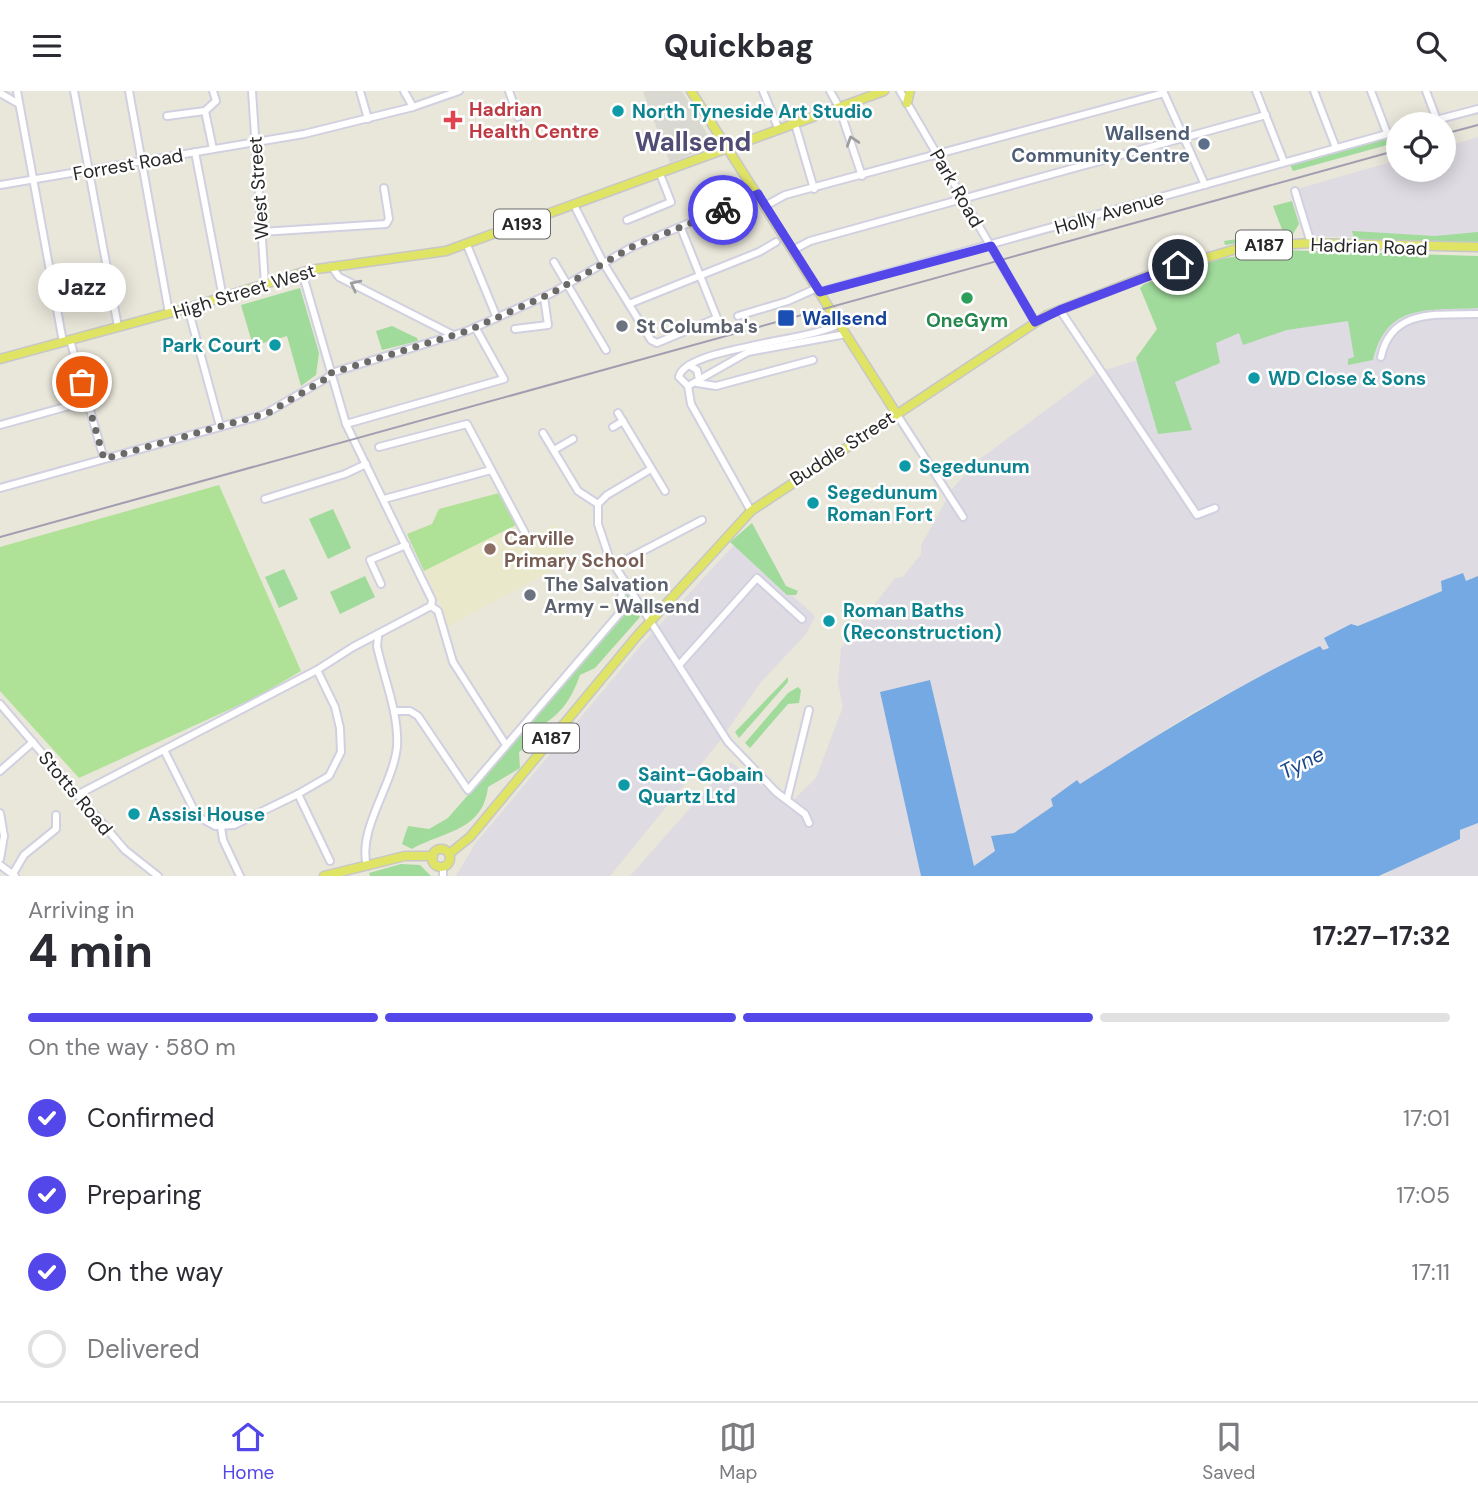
<!DOCTYPE html>
<meta charset="utf-8">
<style>
body{margin:0;font-family:"DM Sans",sans-serif;background:#f2f2f3;color:#2b2b33;height:100vh;display:flex;flex-direction:column;font-size:26px;white-space:nowrap}
*{box-sizing:border-box;margin:0}
p{font-size:23px;color:#7c7c81}
.icon{flex:none;width:38px;height:38px;fill:none;stroke:currentColor;stroke-width:2;stroke-linecap:round;stroke-linejoin:round}
.map{position:relative;height:785px;overflow:hidden}
.sheet{display:flex;flex-direction:column;background:#fff;flex:1}
.sheet>*{flex:none}
.tools{position:absolute;left:1386px;top:21px;display:grid;gap:14px}
.tools a{display:grid;place-items:center;width:70px;height:70px;border-radius:50%;background:#fff;box-shadow:0 4px 18px #0003;font-size:35px}
.pin{position:absolute;display:grid;place-items:center;width:60px;height:60px;color:#fff;margin:-30px;border:4px solid #fff;border-radius:50%;box-shadow:0 2px 7px #0007}
.courier{position:absolute;display:grid;place-items:center;width:70px;height:70px;margin:-35px;border:5px solid #5347ea;border-radius:50%;background:#fff;color:#222;box-shadow:0 2px 9px #0007}
.bubble{position:absolute;height:49px;border-radius:24px;background:#fff;box-shadow:0 4px 18px #0003;font-size:23px;font-weight:700;line-height:49px;text-align:center}
.overview em{font-style:normal;font-weight:700}
.overview div{display:flex;flex-direction:column-reverse}
.overview{display:flex;align-items:center;justify-content:space-between;height:119px;padding:0 28px}
h1{font-size:46px;font-weight:700;line-height:52px}
.bar{display:grid;grid-template-columns:repeat(4,1fr);gap:10px 7px;align-content:center;height:84px;padding:0 28px}
.bar i{height:9px;border-radius:5px;background:#e1e1e2}
.bar .selected{background:#5347ea}
.bar p{grid-column:span 4}
ol{padding:0 28px;list-style:none}
li{display:flex;align-items:center;gap:21px;height:77px}
li p{margin-inline-start:auto}
li .icon{padding:7px;border-radius:50%;background:#5347ea;color:#fff;stroke-width:4}
li:last-child{color:#7c7c81}
li i{width:38px;height:38px;border:4px solid #e1e1e2;border-radius:50%}
header{display:flex;justify-content:space-between;align-items:center;height:91px;padding:0 28px;background:#fff;font-size:32px;font-weight:700}
.dock{display:flex;justify-content:space-around;align-items:center;height:98px;border-top:2px solid #e1e1e2;background:#fff;font-size:19px;color:#7c7c81}
.dock a{display:grid;justify-items:center;gap:4px}
.dock .selected{color:#5347ea}
.map>svg:first-child{display:block}
</style>
<header><svg class="icon" aria-label="menu" viewBox="0 0 24 24"><path d="M4 6h16M4 12h16M4 18h16"/></svg>Quickbag<svg class="icon" aria-label="search" viewBox="0 0 24 24"><circle cx="10" cy="10" r="6"/><path d="M15 15l6 6"/></svg></header>
<div class="map">
<svg width="1478" height="785" viewBox="0 0 1478 785">
<rect width="100%" height="100%" fill="#e9e6da"/>
<g fill="#dedbe2">
<path d="M 1478,46 L 1478,149 L 1305,145 L 1290,100 L 1398,69 L 1398,79 L 1444,79 L 1444,56 Z"/>
<path d="M 1307,216 L 1478,217 L 1478,485 L 1466,490 L 1462,483 L 1441,490 L 1442,500 L 1358,535 L 1351,533 L 1329,557 L 1323,559 L 1320,555 L 1195,620 L 1080,694 L 1077,690 L 1054,715 L 1014,742 L 991,745 L 995,760 L 974,775 L 929,589 L 880,601 L 921,785 L 630,785 L 731,671 L 787,715 L 816,687 L 843,616 L 838,592 L 841,557 L 895,487 L 903,486 L 921,463 L 921,454 L 953,397 L 976,371 L 1096,282 Z"/>
<path d="M 735,453 L 815,525 L 806,543 L 761,591 L 719,651 L 610,785 L 456,785 L 475,753 L 643,552 Z"/>
<path d="M 1478,732 L 1478,785 L 1382,785 L 1460,739 Z"/>
</g>
<path fill="#eae8cb" d="M 499,402 L 522,446 L 529,447 L 556,433 L 569,470 L 447,536 L 443,520 L 407,443 L 432,433 L 439,418 Z"/>
<g fill="#a0db9b">
<path d="M 1398,43 L 1398,51 L 1293,80 L 1289,72 Z"/>
<path d="M 1292,110 L 1299,133 L 1293,143 L 1225,154 L 1224,150 L 1283,141 L 1273,115 Z"/>
<path d="M 1352,140 L 1435,145 L 1478,141 L 1478,151 L 1410,153 L 1354,147 Z"/>
<path d="M 1280,159 L 1478,165 L 1478,217 C 1428,220 1387,211 1373,269 L 1348,274 L 1348,268 L 1354,266 L 1348,230 L 1287,239 L 1243,254 L 1239,242 L 1216,252 L 1220,272 L 1175,291 L 1192,339 L 1158,343 L 1136,267 L 1157,238 L 1140,197 L 1144,193 L 1219,168 Z"/>
<path d="M 300,197 L 319,262 L 316,284 L 301,295 L 287,245 L 253,255 L 241,214 Z"/>
<path d="M 392,235 L 417,247 L 418,250 L 382,259 L 376,240 Z"/>
<path d="M 333,418 L 351,457 L 328,468 L 309,428 Z"/>
<path d="M 752,432 L 786,495 L 798,500 L 796,504 L 787,504 L 730,451 Z"/>
<path d="M 284,478 L 298,508 L 279,517 L 265,486 Z"/>
<path d="M 365,485 L 375,506 L 340,523 L 330,501 Z"/>
<path d="M 627,502 L 640,526 L 595,577 L 580,584 C 571,609 561,624 537,637 L 533,651 L 519,661 L 520,677 L 488,696 C 483,740 444,740 412,758 L 402,753 L 408,735 L 429,738 L 448,727 L 621,528 Z"/>
<path d="M 788,586 L 788,591 L 739,647 L 735,641 Z"/>
<path d="M 798,596 L 801,599 L 799,612 L 788,613 L 750,657 L 745,652 L 788,602 Z"/>
<path d="M 401,773 L 420,774 L 431,785 L 370,785 L 369,782 Z"/>
</g>
<g fill="#afe297">
<path d="M 219,394 L 301,580 L 257,606 L 79,687 L 0,600 L 0,456 Z"/>
<path d="M 499,402 L 516,434 L 424,480 L 407,443 L 432,433 L 439,418 Z"/>
</g>
<path fill="#dad9d1" d="M 647,0 L 682,0 L 710,48 L 708,57 L 670,72 L 643,1 Z"/>
<path fill="#75a9e3" d="M 1463,482 L 1466,490 L 1478,485 L 1478,732 L 1460,739 L 1460,748 L 1379,785 L 921,785 L 880,601 L 930,589 L 974,775 L 995,760 L 991,745 L 1014,742 L 1053,715 L 1051,708 L 1077,689 L 1080,693 C 1159,643 1236,595 1320,555 L 1323,559 L 1329,557 L 1324,547 L 1351,533 L 1358,535 L 1442,500 L 1441,490 Z"/>
<g fill="none" stroke-linecap="round" stroke-linejoin="round">
<g stroke="#d1d0e0" stroke-width="10">
<g id="minor">
<path d="M 17,0 L 63,251"/>
<path d="M 74,0 L 118,236"/>
<path d="M 129,0 L 169,222"/>
<path d="M 252,0 L 265,193"/>
<path d="M 360,0 L 368,28"/>
<path d="M 404,0 L 413,16"/>
<path d="M 509,0 L 518,26"/>
<path d="M 763,0 L 779,39"/>
<path d="M 830,0 L 839,16 L 862,85"/>
<path d="M 900,0 L 1035,231"/>
<path d="M 1163,0 L 1205,94"/>
<path d="M 1256,0 L 1284,71"/>
<path d="M 1314,0 L 1336,57"/>
<path d="M 1371,0 L 1387,42"/>
<path d="M 1426,0 L 1437,29"/>
<path d="M 0,2 L 19,13"/>
<path d="M 205,20 L 213,58"/>
<path d="M 167,25 L 205,20 L 216,10 L 213,0"/>
<path d="M 795,33 L 814,98"/>
<path d="M 1421,33 L 1478,18"/>
<path d="M 195,61 L 223,207"/>
<path d="M 0,94 L 304,43 L 413,16 L 459,0"/>
<path d="M 1295,100 L 1311,152"/>
<path d="M 574,114 L 604,173 L 651,249 L 657,252 L 717,227 L 681,137"/>
<path d="M 765,115 L 785,104 L 1164,2"/>
<path d="M 627,129 L 671,111 L 660,83"/>
<path d="M 261,141 L 386,133 L 389,128 L 384,97"/>
<path d="M 467,154 L 497,227"/>
<path d="M 793,159 L 810,150 L 1266,24"/>
<path d="M 554,171 L 606,259"/>
<path d="M 331,175 L 339,186 L 455,245"/>
<path d="M 302,181 L 346,333 L 432,509 L 431,515 L 438,520 L 453,571 L 506,654"/>
<path d="M 819,201 L 1398,40"/>
<path d="M 629,213 L 759,161 L 776,151"/>
<path d="M 188,217 L 220,335"/>
<path d="M 1060,219 L 1197,424 L 1215,417"/>
<path d="M 738,225 L 788,210 L 817,197"/>
<path d="M 515,238 L 548,234 L 544,206"/>
<path d="M 70,249 L 104,368"/>
<path d="M 1381,266 C 1391,217 1438,224 1478,223"/>
<path d="M 689,274 L 697,279 L 699,288"/>
<path d="M 331,282 L 467,240 L 552,202 L 632,156 L 758,103"/>
<path d="M 697,292 L 716,295 L 813,269"/>
<path d="M 688,295 L 679,286 C 684,257 811,250 839,233"/>
<path d="M 688,295 L 748,261 L 846,243"/>
<path d="M 688,295 L 691,313 L 751,420"/>
<path d="M 618,322 L 665,400"/>
<path d="M 896,322 L 963,426"/>
<path d="M 346,333 L 504,288 L 475,236"/>
<path d="M 0,334 L 87,310"/>
<path d="M 613,336 L 623,330"/>
<path d="M 543,342 L 578,400 L 598,413"/>
<path d="M 379,356 L 467,333 L 525,442"/>
<path d="M 554,359 L 573,348"/>
<path d="M 651,378 L 607,404 L 598,413 L 598,433 L 609,466 L 728,651 L 776,701 L 805,723 L 809,732"/>
<path d="M 0,397 L 263,324 L 332,284"/>
<path d="M 265,408 L 345,383 L 366,373"/>
<path d="M 384,408 L 491,379"/>
<path d="M 616,474 L 702,429"/>
<path d="M 381,493 L 370,469 L 406,454"/>
<path d="M 680,573 L 757,487 L 802,528"/>
<path d="M 0,613 L 125,759 L 158,785"/>
<path d="M 394,620 L 410,620 L 418,625 L 468,699 L 619,523 L 622,501 L 630,495"/>
<path d="M 164,659 L 197,725 L 215,735 L 234,734 L 298,703 L 329,685 L 341,661 L 340,637 L 335,616 L 317,579"/>
<path d="M 0,680 L 33,651"/>
<path d="M 298,703 L 330,770"/>
<path d="M 77,704 L 317,579 L 353,556 L 431,515"/>
<path d="M 787,709 L 809,619"/>
<path d="M 0,722 L 4,745 L 0,768"/>
<path d="M 221,736 L 223,749 L 240,785"/>
<path d="M 0,774 L 15,785"/>
<path d="M 367,775 C 357,739 393,694 397,656 C 399,622 384,588 377,555 L 378,546"/>
<path d="M 443,775 L 443,785"/>
<path d="M 14,781 L 24,764 L 56,738 L 56,724"/>
</g>
</g>
<g stroke="#c7c7c7" stroke-width="11">
<g id="major">
<path d="M 691,0 L 896,322"/>
<path d="M 907,12 L 910,0"/>
<path d="M 0,268 L 188,217 L 310,179 L 446,160 L 884,0"/>
<circle cx="441" cy="767" r="9"/>
<path d="M 449,763 L 470,746 L 637,545 L 751,420 L 1047,224 L 1149,184 L 1243,156 L 1311,152 L 1478,156"/>
<path d="M 324,785 L 405,765 L 433,765"/>
</g>
</g>
<use href="#minor" stroke="#fff" stroke-width="6"/>
<use href="#major" stroke="#e0e465" stroke-width="8"/>
<g stroke="#a09eb0" stroke-width="2">
<path d="M 1444,43 L 1478,34"/>
<path d="M 0,446 L 1398,59"/>
</g>
</g>
<defs><path id="oneway-chevron" d="M-2-3.5L2.5 0L-2 3.5" fill="none" stroke-width="1.6" stroke-linecap="round" stroke-linejoin="round" transform="scale(1.75)"/></defs>
<g stroke="#9e9e9e">
<use href="#oneway-chevron" transform="translate(852 50) rotate(-108)"/>
<use href="#oneway-chevron" transform="translate(355 194) rotate(-153)"/>
</g>
<g fill="none" stroke-linecap="round" stroke-linejoin="round">
<path stroke="#6c6a66" stroke-width="7" stroke-dasharray="0 12.6" d="M 82,291 L 104,368 L 268,322 L 332,284 L 331,282 L 467,240 L 552,202 L 632,156 L 723,119"/>
<path stroke="#5347ea" stroke-width="9" d="M 723,119 L 758,103 L 820,201 L 991,155 L 1035,231 L 1060,219 L 1178,174"/>
</g>
<g fill="#0f9aa8" stroke="#fff" stroke-width="2.5">
<circle cx="618" cy="20" r="7"/>
<circle cx="275" cy="254" r="7"/>
<circle cx="1254" cy="287" r="7"/>
<circle cx="905" cy="375" r="7"/>
<circle cx="813" cy="412" r="7"/>
<circle cx="829" cy="530" r="7"/>
<circle cx="624" cy="694" r="7"/>
<circle cx="134" cy="723" r="7"/>
</g>
<path fill="#e0444e" stroke="#fff" stroke-width="2.5" d="M449.5 18.5h7v7h7v7h-7v7h-7v-7h-7v-7h7z"/>
<circle fill="#5c6f8a" stroke="#fff" stroke-width="2.5" cx="1204" cy="53" r="7"/>
<circle fill="#2e9e5b" stroke="#fff" stroke-width="2.5" cx="967" cy="207" r="7"/>
<rect fill="#1a4fb4" stroke="#fff" stroke-width="2.5" x="777" y="218" width="18" height="18" rx="3.5"/>
<g fill="#6b7280" stroke="#fff" stroke-width="2.5">
<circle cx="622" cy="235" r="7"/>
<circle cx="530" cy="504" r="7"/>
</g>
<circle fill="#8d6e63" stroke="#fff" stroke-width="2.5" cx="490" cy="458" r="7"/>
<g text-anchor="middle" stroke-width="5" stroke-linejoin="round" paint-order="stroke">
<g fill="#fff" stroke="#686868" stroke-width="2">
<rect x="494" y="118.5" width="56" height="29" rx="5"/>
<rect x="1236" y="139.5" width="56" height="29" rx="5"/>
<rect x="523" y="632.5" width="56" height="29" rx="5"/>
</g>
<g font-size="18" font-weight="bold" fill="#282828">
<text x="522" y="139">A193</text>
<text x="1264" y="160">A187</text>
<text x="551" y="653">A187</text>
</g>
<g font-size="19" font-weight="bold" fill="#be3a42" stroke="#fff" text-anchor="start">
<text x="469" y="25">Hadrian<tspan x="469" dy="22">Health Centre</tspan></text>
</g>
<g font-size="19" font-weight="bold" fill="#0d838f" stroke="#fff" text-anchor="start">
<text x="632" y="27">North Tyneside Art Studio</text>
<text x="261" y="261" text-anchor="end">Park Court</text>
<text x="1268" y="294">WD Close &amp; Sons</text>
<text x="919" y="382">Segedunum</text>
<text x="827" y="408">Segedunum<tspan x="827" dy="22">Roman Fort</tspan></text>
<text x="843" y="526">Roman Baths<tspan x="843" dy="22">(Reconstruction)</tspan></text>
<text x="638" y="690">Saint-Gobain<tspan x="638" dy="22">Quartz Ltd</tspan></text>
<text x="148" y="730">Assisi House</text>
</g>
<g font-size="19" font-weight="bold" fill="#4e5e75" stroke="#fff" text-anchor="end">
<text x="1190" y="49">Wallsend<tspan x="1190" dy="22">Community Centre</tspan></text>
</g>
<g font-size="19" fill="#282828" stroke="#fff">
<text transform="translate(128 73) rotate(-10)" y="7">Forrest Road</text>
<text transform="translate(258 97) rotate(-94)" y="7">West Street</text>
<text transform="translate(957 97) rotate(60)" y="7">Park Road</text>
<text transform="translate(1109 121) rotate(-16)" y="7">Holly Avenue</text>
<text transform="translate(1369 155) rotate(2)" y="7">Hadrian Road</text>
<text transform="translate(244 200) rotate(-17)" y="7">High Street West</text>
<text transform="translate(842 357) rotate(-33)" y="7">Buddle Street</text>
<text transform="translate(76 702) rotate(50)" y="7">Stotts Road</text>
</g>
<g font-size="19" font-weight="bold" fill="#164399" stroke="#fff" text-anchor="start">
<text x="802" y="234">Wallsend</text>
</g>
<g font-size="19" font-weight="bold" fill="#27864d" stroke="#fff">
<text x="967" y="236">OneGym</text>
</g>
<g font-size="19" font-weight="bold" fill="#5b616d" stroke="#fff" text-anchor="start">
<text x="636" y="242">St Columba's</text>
<text x="544" y="500">The Salvation<tspan x="544" dy="22">Army - Wallsend</tspan></text>
</g>
<g font-size="19" font-weight="bold" fill="#785e54" stroke="#fff" text-anchor="start">
<text x="504" y="454">Carville<tspan x="504" dy="22">Primary School</tspan></text>
</g>
<g font-size="21" font-style="italic" fill="#18468b" stroke="#fff">
<text transform="translate(1302 672) rotate(-27)" y="7">Tyne</text>
</g>
<g font-size="26" font-weight="bold" fill="#504c74" stroke="#fff">
<text x="693" y="60">Wallsend</text>
</g>
</g>
</svg>
<div class="tools">
<a><svg class="icon" aria-label="locate" viewBox="0 0 24 24"><circle cx="12" cy="12" r="6"/><path d="M12 2v4M12 18v4M2 12h4M18 12h4"/></svg></a>
</div>
<div class="pin" style="left:82px;top:291px;background:#ea580c"><svg class="icon" aria-label="bag" viewBox="0 0 24 24"><path d="M5 8h14l-1 12H6zM9 8a3 3 0 0 1 6 0"/></svg></div>
<div class="pin" style="left:1178px;top:174px;background:#1f2937"><svg class="icon" aria-label="home" viewBox="0 0 24 24"><path d="M3 11l9-7 9 7M6 9v11h12V9"/></svg></div>
<div class="courier" style="left:723px;top:119px"><svg class="icon" aria-label="bike" viewBox="0 0 24 24"><circle cx="6" cy="16" r="4"/><circle cx="18" cy="16" r="4"/><path d="M6 16l4-8h5l3 8M10 8l3 8H6M13 5h3"/></svg></div>
<div class="bubble" style="left:38px;top:172px;width:88px">Jazz</div>
</div>
<section class="sheet">
<div class="overview"><div><h1>4 min</h1><p>Arriving in</p></div><em>17:27–17:32</em></div>
<div class="bar"><i class="selected"></i><i class="selected"></i><i class="selected"></i><i></i><p>On the way · 580 m</p></div>
<ol>
<li><svg class="icon" aria-label="check" viewBox="0 0 24 24"><path d="M5 12l5 5 9-10"/></svg>Confirmed<p>17:01</p></li>
<li><svg class="icon" aria-label="check" viewBox="0 0 24 24"><path d="M5 12l5 5 9-10"/></svg>Preparing<p>17:05</p></li>
<li><svg class="icon" aria-label="check" viewBox="0 0 24 24"><path d="M5 12l5 5 9-10"/></svg>On the way<p>17:11</p></li>
<li><i></i>Delivered</li>
</ol>
</section>
<nav class="dock">
<a class="selected"><svg class="icon" aria-label="home" viewBox="0 0 24 24"><path d="M3 11l9-7 9 7M6 9v11h12V9"/></svg>Home</a>
<a><svg class="icon" aria-label="map" viewBox="0 0 24 24"><path d="M3 6l6-2 6 2 6-2v14l-6 2-6-2-6 2zM9 4v14M15 6v14"/></svg>Map</a>
<a><svg class="icon" aria-label="saved" viewBox="0 0 24 24"><path d="M7 4h10v16l-5-4-5 4z"/></svg>Saved</a>
</nav>
